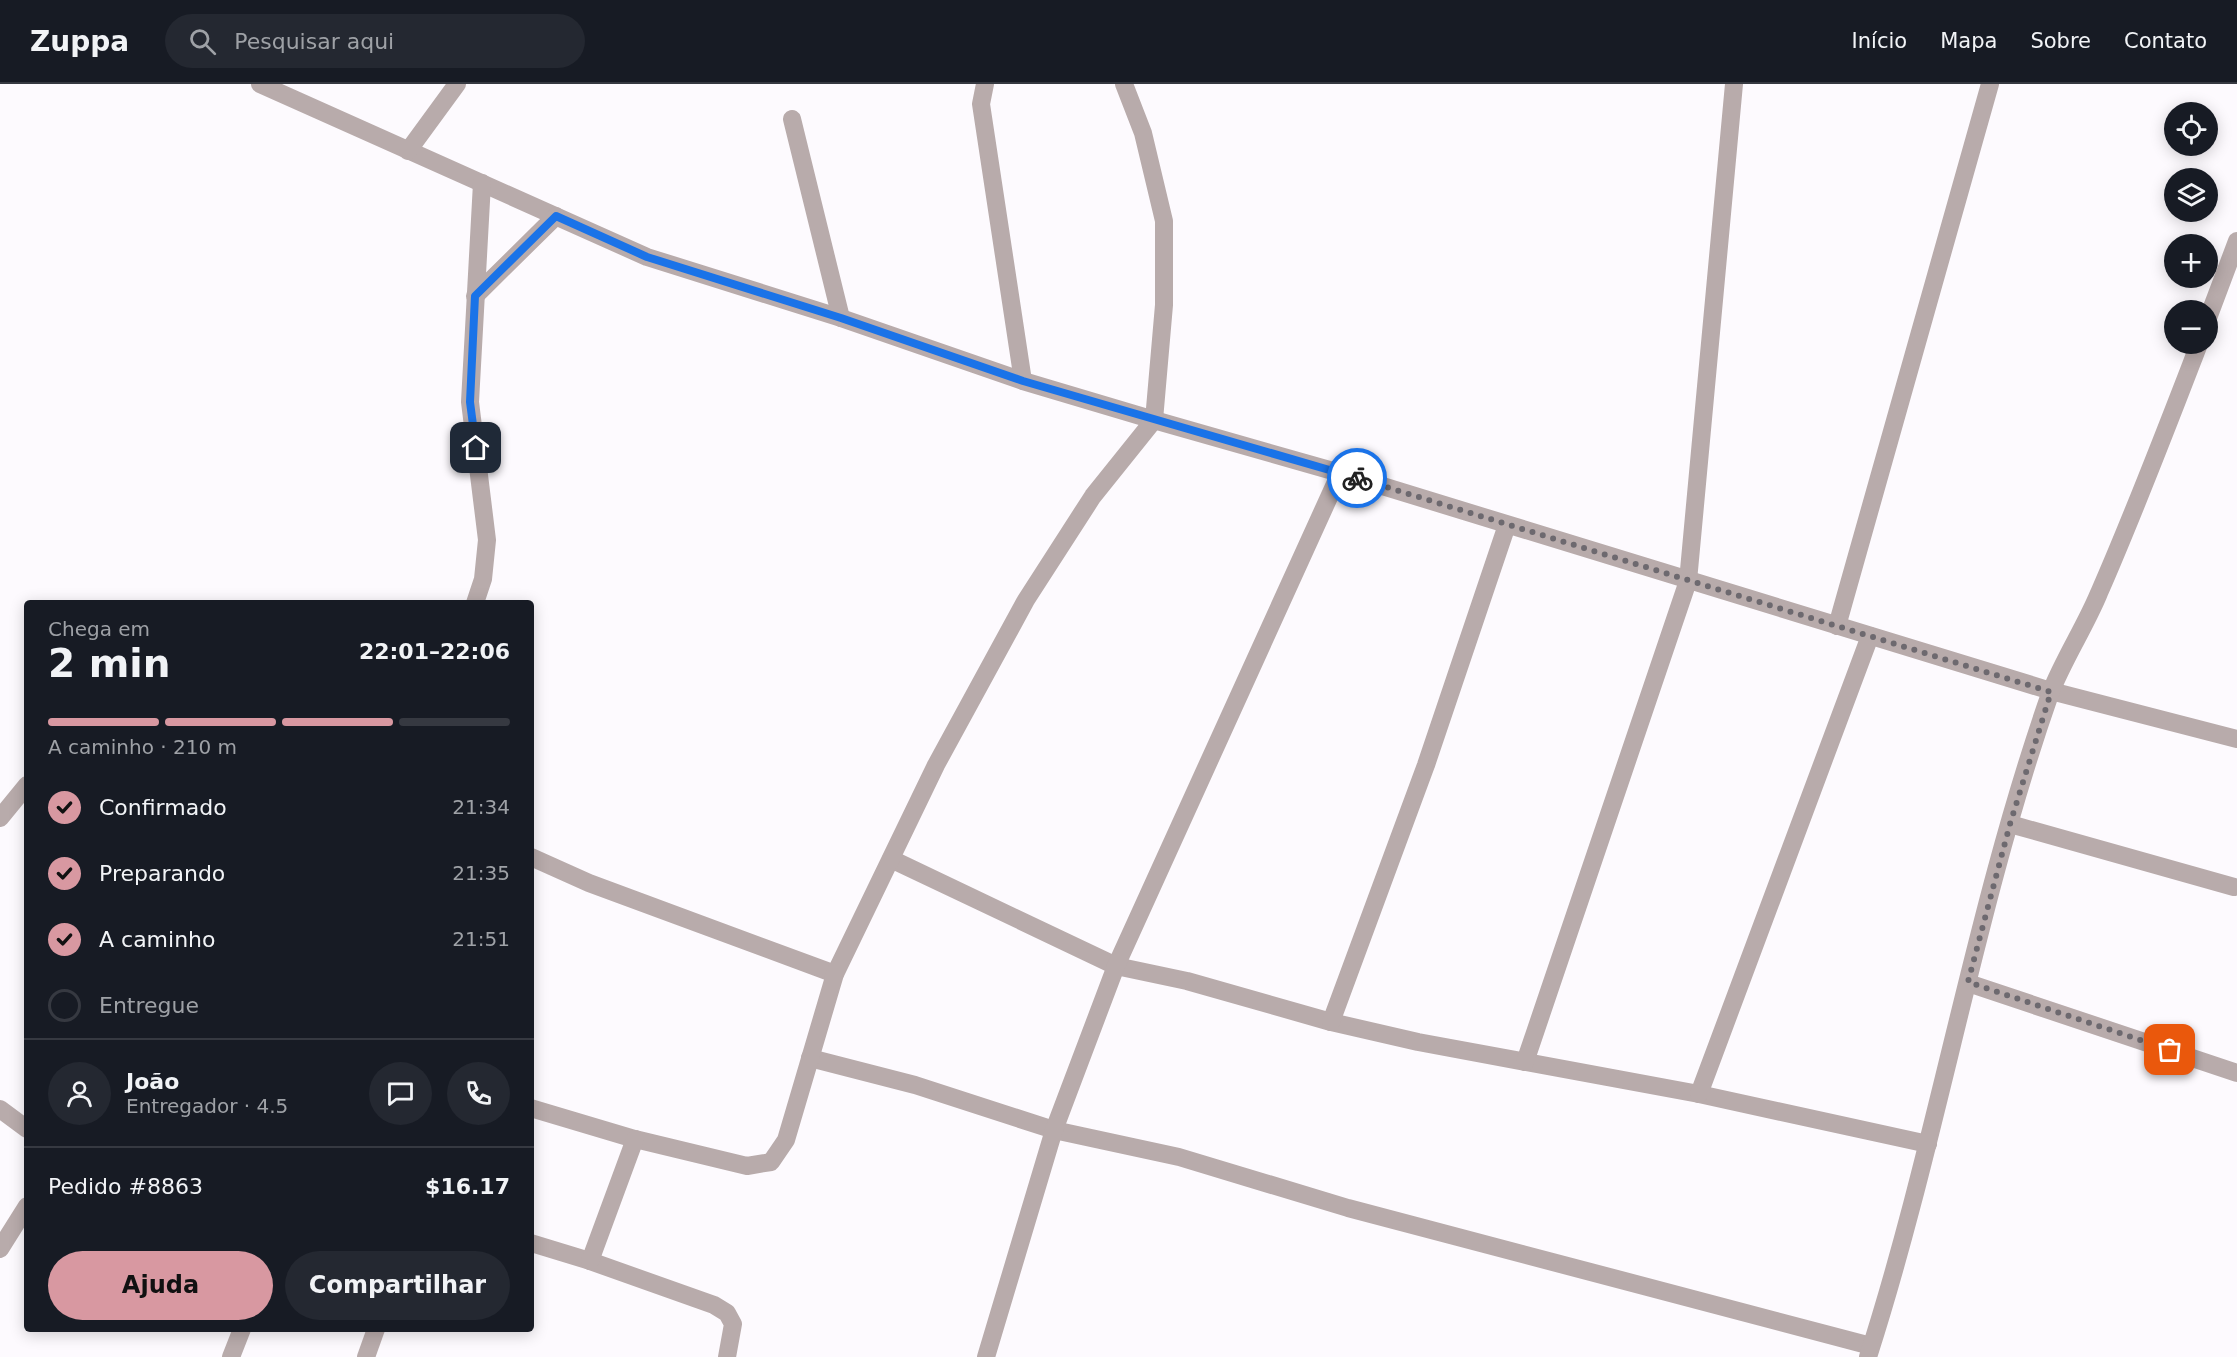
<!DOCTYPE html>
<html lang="pt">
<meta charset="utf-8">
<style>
body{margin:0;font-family:"DejaVu Sans",sans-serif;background:#242831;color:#f1f3f6;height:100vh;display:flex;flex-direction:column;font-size:22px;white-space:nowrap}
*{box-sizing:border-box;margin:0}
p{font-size:20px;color:#9ea1a6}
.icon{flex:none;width:33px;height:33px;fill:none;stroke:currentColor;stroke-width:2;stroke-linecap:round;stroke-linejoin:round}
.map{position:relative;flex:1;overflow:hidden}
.side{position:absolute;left:24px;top:516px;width:510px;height:732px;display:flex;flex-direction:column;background:#171b24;border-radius:6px;box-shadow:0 3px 15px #0003}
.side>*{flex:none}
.tools{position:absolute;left:2164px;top:18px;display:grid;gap:12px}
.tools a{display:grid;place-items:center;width:54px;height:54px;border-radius:50%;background:#171b24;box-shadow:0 3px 15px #0003;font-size:30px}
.pin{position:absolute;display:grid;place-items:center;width:51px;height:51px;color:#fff;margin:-26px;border-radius:12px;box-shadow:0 3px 9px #0006}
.courier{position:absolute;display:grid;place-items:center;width:60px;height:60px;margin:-30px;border:4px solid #1a73e8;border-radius:50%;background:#fff;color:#222;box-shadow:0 2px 8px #0007}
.summary em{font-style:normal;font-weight:700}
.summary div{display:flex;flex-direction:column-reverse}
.summary{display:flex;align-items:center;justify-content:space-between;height:102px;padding:0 24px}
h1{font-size:39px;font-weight:700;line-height:45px}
.bar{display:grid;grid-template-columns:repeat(4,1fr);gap:9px 6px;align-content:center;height:72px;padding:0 24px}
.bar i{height:8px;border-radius:4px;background:#363941}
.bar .current{background:#d898a1}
.bar p{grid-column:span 4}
.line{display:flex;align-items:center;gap:15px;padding:0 24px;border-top:2px solid #363941}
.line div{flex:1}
.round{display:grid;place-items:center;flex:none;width:63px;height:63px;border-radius:32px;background:#242831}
ol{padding:0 24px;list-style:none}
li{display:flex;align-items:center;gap:18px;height:66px}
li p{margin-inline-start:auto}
li .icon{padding:6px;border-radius:50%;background:#d898a1;color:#111;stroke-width:4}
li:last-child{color:#9ea1a6}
li i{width:33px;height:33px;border:3px solid #363941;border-radius:50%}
.primary-button{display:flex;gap:12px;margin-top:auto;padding:12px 24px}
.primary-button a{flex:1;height:69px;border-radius:36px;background:#d898a1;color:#111;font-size:24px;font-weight:700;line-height:69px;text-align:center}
.primary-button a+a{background:#242831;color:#f1f3f6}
header{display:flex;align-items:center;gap:36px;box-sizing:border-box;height:84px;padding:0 30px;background:#171b24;border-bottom:2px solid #363941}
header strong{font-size:28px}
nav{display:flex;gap:33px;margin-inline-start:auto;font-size:21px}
.search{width:420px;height:54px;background:#242831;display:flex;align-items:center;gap:15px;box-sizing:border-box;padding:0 21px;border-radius:33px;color:#9ea1a6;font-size:22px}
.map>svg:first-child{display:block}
</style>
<header>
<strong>Zuppa</strong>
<div class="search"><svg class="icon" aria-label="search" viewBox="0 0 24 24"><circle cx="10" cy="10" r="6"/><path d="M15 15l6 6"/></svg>Pesquisar aqui</div>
<nav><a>Início</a><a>Mapa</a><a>Sobre</a><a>Contato</a></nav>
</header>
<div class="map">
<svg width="2237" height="1273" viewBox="0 0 2237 1273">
<rect width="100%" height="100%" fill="#fdfafe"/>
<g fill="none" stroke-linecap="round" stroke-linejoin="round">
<g stroke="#b8abab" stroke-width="18">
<path d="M 260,0 L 647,173 L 841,234 L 1023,297 L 1154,336 L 1340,389 L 2051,607 L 2237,655"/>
<path d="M 985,0 L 981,20 L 1023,297"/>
<path d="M 792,35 L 841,234"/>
<path d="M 408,67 L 457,0"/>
<path d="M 475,212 L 556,132"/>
<path d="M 2208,234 L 2237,157"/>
<path d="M 475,519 L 483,495 L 487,456 L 470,318 L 482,99"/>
<path d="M 1837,542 L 1990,0"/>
<path d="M 0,734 L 27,701"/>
<path d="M 2010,740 L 2234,803"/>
<path d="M 531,773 L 589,799 L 835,890"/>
<path d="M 891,775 L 1116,882 L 1187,897 L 1331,938 L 1418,958 L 1699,1010 L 1928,1060"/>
<path d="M 1968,899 L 2237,989"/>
<path d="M 1331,938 L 1426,681 L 1507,441"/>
<path d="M 810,974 L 915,1001 L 1054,1046 L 1179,1073 L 1348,1124 L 1871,1262"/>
<path d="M 1525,978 L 1688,497 L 1734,0"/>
<path d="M 1699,1010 L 1870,552"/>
<path d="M 531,1024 L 635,1055 L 747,1082 L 771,1078 L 786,1056 L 835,890 L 936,681 L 1026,516 L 1093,412 L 1154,336 L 1164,221 L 1164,137 L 1143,49 L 1124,0"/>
<path d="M 0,1025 L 27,1045"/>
<path d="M 531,1159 L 590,1177 L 714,1221 L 727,1229 L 733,1240 L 727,1273"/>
<path d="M 0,1165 L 27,1122"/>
<path d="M 590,1177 L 635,1055"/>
<path d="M 231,1273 L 242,1245"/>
<path d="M 366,1273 L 376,1245"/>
<path d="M 986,1273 L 1054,1046 L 1116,882 L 1340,389"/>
<path d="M 1868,1273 C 1938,1055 1974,827 2050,610 C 2063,576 2085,543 2099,509 C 2135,427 2167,343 2199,260"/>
</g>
</g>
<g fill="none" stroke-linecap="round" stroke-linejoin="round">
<path stroke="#6d696f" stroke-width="6" stroke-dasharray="0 10.8" d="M 1357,394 L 2051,608 L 2010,740 L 1968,898 L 2170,966"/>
<path stroke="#1a73e8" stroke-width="8" d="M 476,364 L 470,318 L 475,212 L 556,132 L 647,173 L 841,234 L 1023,297 L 1357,394"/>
</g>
</svg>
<div class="tools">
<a><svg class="icon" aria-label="locate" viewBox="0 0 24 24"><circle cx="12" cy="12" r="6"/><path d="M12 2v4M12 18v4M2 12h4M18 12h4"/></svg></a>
<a><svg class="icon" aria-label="layers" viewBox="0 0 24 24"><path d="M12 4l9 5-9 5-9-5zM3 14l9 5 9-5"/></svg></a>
<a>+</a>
<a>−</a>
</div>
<div class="pin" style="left:2170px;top:966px;background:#ea580c"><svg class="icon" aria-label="bag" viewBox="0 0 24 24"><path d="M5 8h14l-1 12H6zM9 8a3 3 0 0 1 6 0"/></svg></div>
<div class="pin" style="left:476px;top:364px;background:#1f2937"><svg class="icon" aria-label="home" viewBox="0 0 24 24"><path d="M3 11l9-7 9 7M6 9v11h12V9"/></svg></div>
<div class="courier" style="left:1357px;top:394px"><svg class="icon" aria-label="bike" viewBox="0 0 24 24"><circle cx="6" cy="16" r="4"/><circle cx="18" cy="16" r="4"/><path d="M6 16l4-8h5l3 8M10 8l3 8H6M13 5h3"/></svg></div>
<section class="side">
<div class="summary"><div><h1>2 min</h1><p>Chega em</p></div><em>22:01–22:06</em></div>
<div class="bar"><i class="current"></i><i class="current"></i><i class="current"></i><i></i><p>A caminho · 210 m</p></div>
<ol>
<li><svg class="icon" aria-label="check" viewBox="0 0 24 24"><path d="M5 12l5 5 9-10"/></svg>Confirmado<p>21:34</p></li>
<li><svg class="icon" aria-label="check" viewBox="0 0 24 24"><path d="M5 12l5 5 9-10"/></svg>Preparando<p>21:35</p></li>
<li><svg class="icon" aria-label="check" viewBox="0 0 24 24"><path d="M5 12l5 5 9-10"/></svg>A caminho<p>21:51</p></li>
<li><i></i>Entregue</li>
</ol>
<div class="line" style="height:108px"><a class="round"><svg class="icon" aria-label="person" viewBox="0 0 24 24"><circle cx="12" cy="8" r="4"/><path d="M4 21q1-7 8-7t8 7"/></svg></a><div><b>João</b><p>Entregador · 4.5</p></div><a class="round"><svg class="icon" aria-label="chat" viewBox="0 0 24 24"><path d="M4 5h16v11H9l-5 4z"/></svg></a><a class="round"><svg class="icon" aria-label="phone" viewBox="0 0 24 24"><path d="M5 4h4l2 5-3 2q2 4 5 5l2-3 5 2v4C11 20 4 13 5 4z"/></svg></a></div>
<div class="line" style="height:78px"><div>Pedido #8863</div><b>$16.17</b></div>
<div class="primary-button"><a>Ajuda</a><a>Compartilhar</a></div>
</section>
</div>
